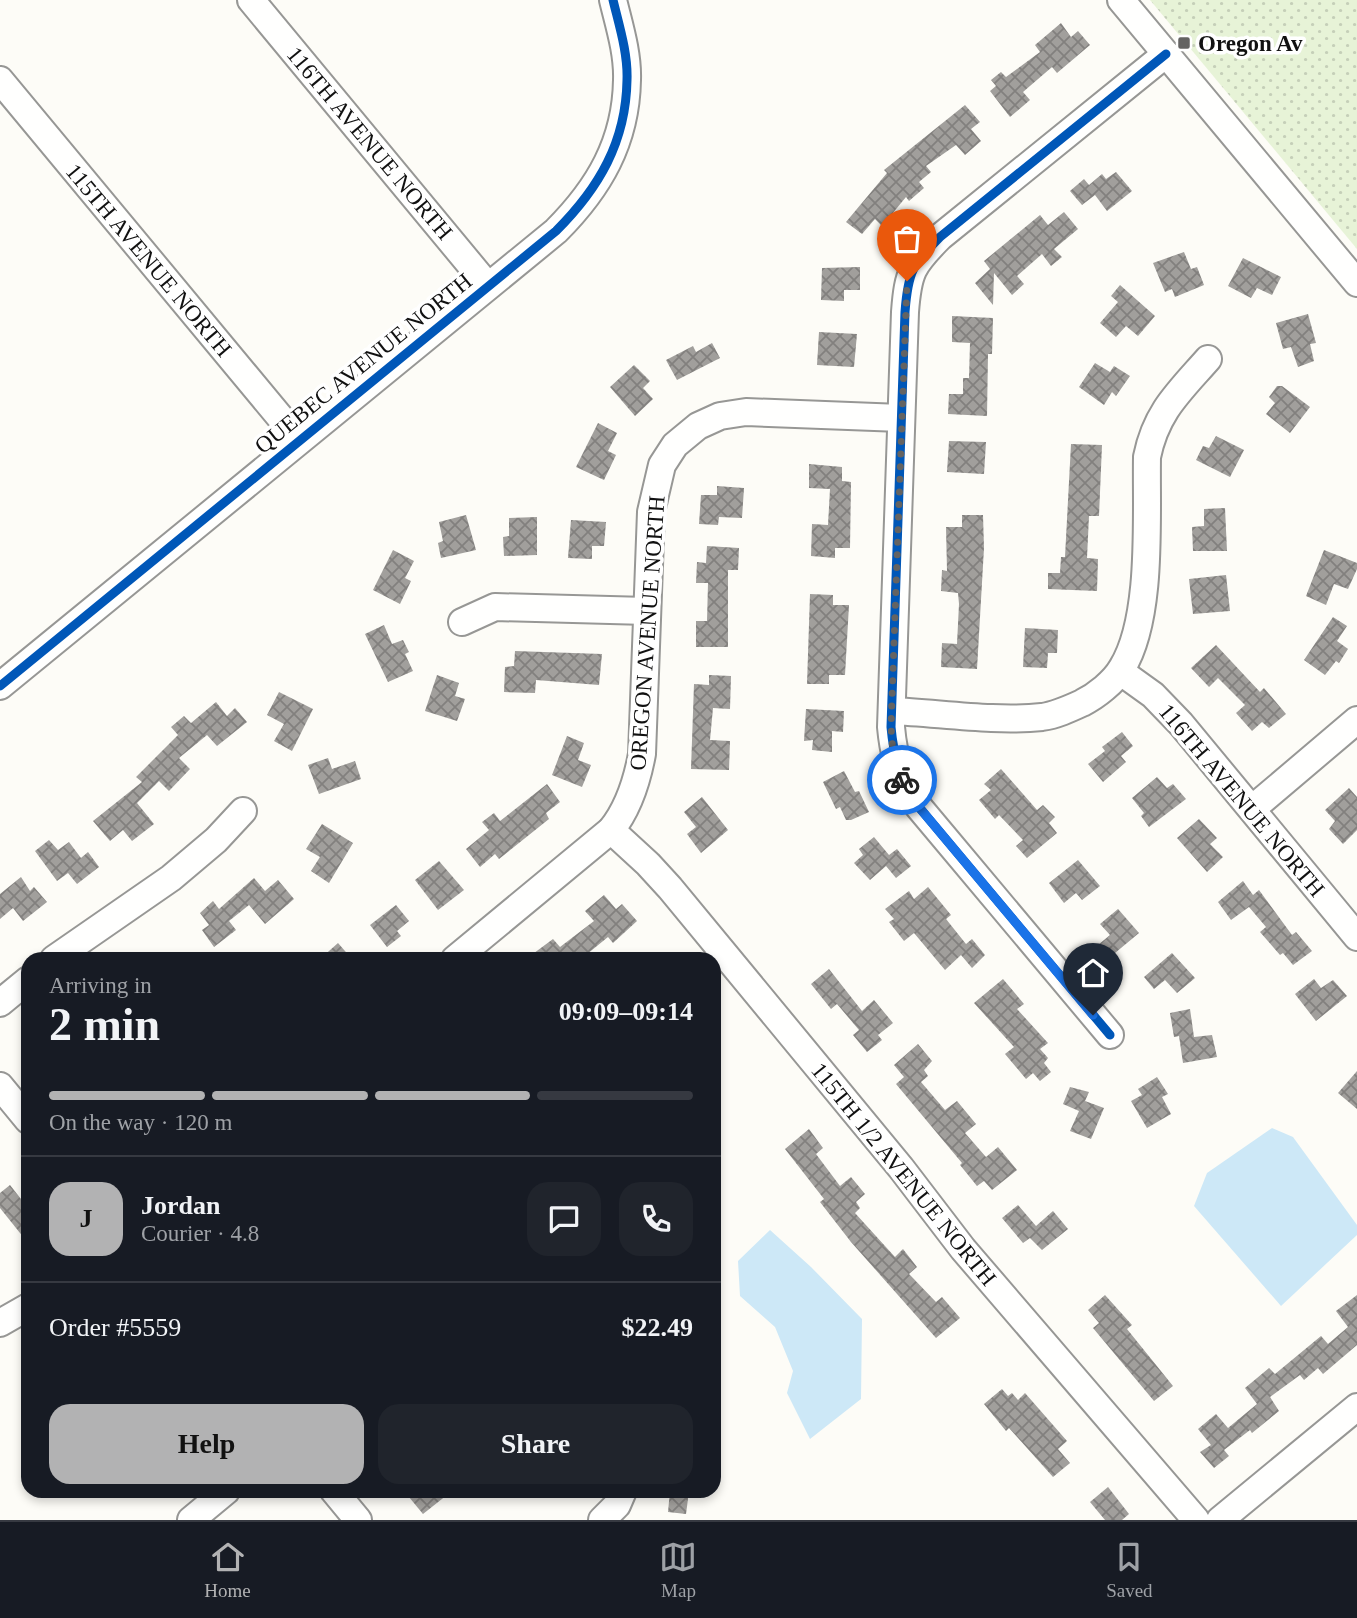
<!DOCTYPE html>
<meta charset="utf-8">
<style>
body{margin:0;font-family:"Times New Roman",serif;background:#20242c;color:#f1f3f6;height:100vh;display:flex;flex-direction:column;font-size:26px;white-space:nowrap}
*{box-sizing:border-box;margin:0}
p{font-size:23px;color:#9ea1a6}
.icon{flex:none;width:38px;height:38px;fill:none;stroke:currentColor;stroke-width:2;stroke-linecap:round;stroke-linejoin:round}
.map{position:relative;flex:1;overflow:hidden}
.drawer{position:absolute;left:21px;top:952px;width:700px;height:546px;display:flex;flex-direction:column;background:#171b24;border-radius:21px;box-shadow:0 4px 10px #0003}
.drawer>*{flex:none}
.pin{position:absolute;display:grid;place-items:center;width:60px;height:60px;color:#fff;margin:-72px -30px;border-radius:50% 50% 50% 0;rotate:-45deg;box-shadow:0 0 7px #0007}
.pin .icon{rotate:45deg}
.courier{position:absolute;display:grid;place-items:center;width:70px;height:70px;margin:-35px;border:5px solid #1a73e8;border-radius:50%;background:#fff;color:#222;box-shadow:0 2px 9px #0007}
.overview em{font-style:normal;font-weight:700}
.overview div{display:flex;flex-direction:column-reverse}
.overview{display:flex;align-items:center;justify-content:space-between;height:119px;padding:0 28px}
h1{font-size:46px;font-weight:700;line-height:52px}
.bar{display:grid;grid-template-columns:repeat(4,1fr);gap:10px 7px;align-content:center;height:84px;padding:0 28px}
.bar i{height:9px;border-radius:5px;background:#363941}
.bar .selected{background:#b2b2b3}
.bar p{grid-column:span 4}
.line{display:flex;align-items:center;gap:18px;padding:0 28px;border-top:2px solid #363941}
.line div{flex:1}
.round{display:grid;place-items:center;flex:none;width:74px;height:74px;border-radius:21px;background:#20242c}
.cta{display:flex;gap:14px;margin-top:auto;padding:14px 28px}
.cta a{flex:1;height:80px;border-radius:21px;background:#b2b2b3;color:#111;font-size:28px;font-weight:700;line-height:80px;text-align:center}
.cta a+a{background:#20242c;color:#f1f3f6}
.dock{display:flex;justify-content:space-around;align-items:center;height:98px;border-top:2px solid #363941;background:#171b24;font-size:19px;color:#9ea1a6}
.dock a{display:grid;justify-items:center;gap:4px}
.dock .selected{color:#b2b2b3}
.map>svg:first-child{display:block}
</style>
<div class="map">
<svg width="1357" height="1520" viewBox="0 0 1357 1520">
<defs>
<pattern id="park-dots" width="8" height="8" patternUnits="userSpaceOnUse" patternTransform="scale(1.75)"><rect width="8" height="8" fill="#e7f3d7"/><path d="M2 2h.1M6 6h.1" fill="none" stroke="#c5cfb8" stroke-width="1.8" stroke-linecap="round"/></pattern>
<pattern id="building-cross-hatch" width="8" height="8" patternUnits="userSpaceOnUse" patternTransform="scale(1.75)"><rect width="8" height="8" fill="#a19f9c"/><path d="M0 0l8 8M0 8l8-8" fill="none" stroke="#82807e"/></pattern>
</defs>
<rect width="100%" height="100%" fill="#fdfcf7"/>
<path fill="url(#park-dots)" d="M 1150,0 L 1357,0 L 1357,249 Z"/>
<g fill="#cde8f7">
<path d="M 1272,1128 L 1293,1137 L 1357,1225 L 1357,1235 L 1281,1306 L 1194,1206 L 1207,1173 Z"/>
<path d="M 770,1230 L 811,1267 L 862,1319 L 861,1399 L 810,1439 L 787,1393 L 793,1371 L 775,1327 L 740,1296 L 738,1261 Z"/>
</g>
<g fill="url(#building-cross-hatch)">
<path d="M 1061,23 L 1071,37 L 1078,31 L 1090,45 L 1057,73 L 1052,67 L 1023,92 L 1030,100 L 1010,117 L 990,91 L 996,86 L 991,80 L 1001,72 L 1006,77 L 1040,52 L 1035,45 Z"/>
<path d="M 965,105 L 980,122 L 971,129 L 981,141 L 965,155 L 956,145 L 926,166 L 931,172 L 919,182 L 924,188 L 909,201 L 906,197 L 882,226 L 875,219 L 862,234 L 846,222 L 887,173 L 884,170 Z"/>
<path d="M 1116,172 L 1132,191 L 1107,211 L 1095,195 L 1082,205 L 1070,191 L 1084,179 L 1089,185 L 1102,174 L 1106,179 Z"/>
<path d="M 1064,212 L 1078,229 L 1054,249 L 1062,257 L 1051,266 L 1042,254 L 1017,276 L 1024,284 L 1012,295 L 994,273 L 993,305 L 975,283 L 990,269 L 984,261 L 1040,215 L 1048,225 Z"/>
<path d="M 1184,252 L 1191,269 L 1197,267 L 1204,285 L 1175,297 L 1172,289 L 1165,292 L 1153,263 Z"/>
<path d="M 1243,258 L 1281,277 L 1272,295 L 1257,288 L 1251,298 L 1228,286 Z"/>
<path d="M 860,267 L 860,290 L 844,290 L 844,301 L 821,300 L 822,268 Z"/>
<path d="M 1120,285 L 1155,316 L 1138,336 L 1126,326 L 1116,337 L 1100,323 L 1118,302 L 1111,296 Z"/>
<path d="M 1308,314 L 1316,343 L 1310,344 L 1314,361 L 1298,367 L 1291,347 L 1283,349 L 1276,323 Z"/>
<path d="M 952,316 L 993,318 L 992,354 L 988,354 L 987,416 L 948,414 L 949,394 L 963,394 L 963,378 L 969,378 L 970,343 L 952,342 Z"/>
<path d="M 819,332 L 857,334 L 854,367 L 817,365 Z"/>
<path d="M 712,343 L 720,358 L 677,380 L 666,360 L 693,346 L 696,352 Z"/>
<path d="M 1095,363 L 1110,372 L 1114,366 L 1130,376 L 1116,396 L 1112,392 L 1104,405 L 1079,387 Z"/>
<path d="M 634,365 L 650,381 L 643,388 L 653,399 L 635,416 L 610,387 Z"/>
<path d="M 1277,386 L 1282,386 L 1310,407 L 1290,433 L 1266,414 L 1275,403 L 1269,397 Z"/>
<path d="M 598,423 L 617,433 L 608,451 L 616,455 L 604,480 L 576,467 Z"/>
<path d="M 1216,436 L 1244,450 L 1230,477 L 1196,460 L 1203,446 L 1209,448 Z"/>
<path d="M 949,441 L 986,442 L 984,474 L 947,472 Z"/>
<path d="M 1071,444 L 1102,445 L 1099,516 L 1089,516 L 1087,558 L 1098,559 L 1097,591 L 1048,589 L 1048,573 L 1060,573 L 1061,557 L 1065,557 Z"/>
<path d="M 809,464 L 842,467 L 842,481 L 851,482 L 850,548 L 835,548 L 835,558 L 811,556 L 812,524 L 828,525 L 830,489 L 809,488 Z"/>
<path d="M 717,486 L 744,488 L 742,518 L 719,517 L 718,525 L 699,524 L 701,495 L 717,495 Z"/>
<path d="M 1225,508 L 1227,551 L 1193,551 L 1192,527 L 1204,526 L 1204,509 Z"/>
<path d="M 466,515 L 476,550 L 441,558 L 438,543 L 443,541 L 439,522 Z"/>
<path d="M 962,515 L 983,515 L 984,548 L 977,669 L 941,667 L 942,643 L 957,644 L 959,604 L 958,593 L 941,591 L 942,570 L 947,571 L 946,527 L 962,527 Z"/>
<path d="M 537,517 L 537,555 L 504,556 L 503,537 L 509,536 L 509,518 Z"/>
<path d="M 571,520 L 606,522 L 604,546 L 592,546 L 592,559 L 568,558 Z"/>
<path d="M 707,546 L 739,548 L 738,570 L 728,570 L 728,647 L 696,647 L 696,621 L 707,621 L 708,583 L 696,583 L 697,562 L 706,563 Z"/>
<path d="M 393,550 L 414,561 L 405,578 L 411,581 L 400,604 L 373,590 Z"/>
<path d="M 1324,550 L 1357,563 L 1357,569 L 1348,589 L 1334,584 L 1326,605 L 1306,596 Z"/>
<path d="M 1226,575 L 1230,611 L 1193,614 L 1189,579 Z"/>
<path d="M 810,594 L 833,595 L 833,605 L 849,605 L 845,675 L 829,675 L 829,684 L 807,684 Z"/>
<path d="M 1333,617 L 1347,626 L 1337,641 L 1348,649 L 1339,663 L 1336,661 L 1325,675 L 1304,660 Z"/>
<path d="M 384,625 L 392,644 L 403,640 L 409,652 L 405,654 L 413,671 L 388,682 L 365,634 Z"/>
<path d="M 1025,628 L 1058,630 L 1057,653 L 1048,653 L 1047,668 L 1023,667 Z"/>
<path d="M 1216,645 L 1260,692 L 1264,688 L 1286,714 L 1269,728 L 1262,722 L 1252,731 L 1236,713 L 1245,705 L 1218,678 L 1209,687 L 1191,668 Z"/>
<path d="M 515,651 L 602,654 L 599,685 L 536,680 L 535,693 L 504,692 L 505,667 L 514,666 Z"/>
<path d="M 437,675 L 459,683 L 455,696 L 465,699 L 457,721 L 425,711 Z"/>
<path d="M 709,675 L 731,676 L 730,709 L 713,708 L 710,740 L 730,741 L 729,770 L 691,769 L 694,684 L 709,685 Z"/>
<path d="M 279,692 L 313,709 L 292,751 L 274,741 L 284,724 L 267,715 Z"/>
<path d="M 216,702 L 227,716 L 235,708 L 247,722 L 217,746 L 207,735 L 179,758 L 190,769 L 169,791 L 159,781 L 137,803 L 154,824 L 132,841 L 123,830 L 110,841 L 93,821 L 142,782 L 136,777 L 178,735 L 171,727 L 184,716 L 191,723 Z"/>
<path d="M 806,709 L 844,711 L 843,732 L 832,731 L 832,752 L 812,750 L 813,740 L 804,741 Z"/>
<path d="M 1122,732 L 1133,746 L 1121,756 L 1126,762 L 1103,782 L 1088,764 L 1105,751 L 1102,747 Z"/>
<path d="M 567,736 L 584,743 L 578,760 L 591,765 L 582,787 L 552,775 Z"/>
<path d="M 328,758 L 332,769 L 355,761 L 361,779 L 319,794 L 308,765 Z"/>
<path d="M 1001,769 L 1037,810 L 1043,805 L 1055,817 L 1049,823 L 1057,833 L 1027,858 L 1016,846 L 1023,840 L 999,815 L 995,819 L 979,800 L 991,790 L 984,784 Z"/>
<path d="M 844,771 L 855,792 L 859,791 L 869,812 L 851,820 L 846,820 L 840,807 L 836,809 L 823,782 Z"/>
<path d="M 1157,777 L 1167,788 L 1173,784 L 1186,799 L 1149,827 L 1141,816 L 1144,813 L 1132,798 Z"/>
<path d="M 547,784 L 560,802 L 546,813 L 549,819 L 499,859 L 495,854 L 480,867 L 466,849 L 489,830 L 482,822 L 494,813 L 500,821 Z"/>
<path d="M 1349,788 L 1357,797 L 1357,830 L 1343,844 L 1329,829 L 1335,821 L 1325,810 Z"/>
<path d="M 702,797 L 728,830 L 701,853 L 687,834 L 696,827 L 684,812 Z"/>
<path d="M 1199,819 L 1217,838 L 1210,844 L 1223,857 L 1207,872 L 1177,838 Z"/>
<path d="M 322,824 L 353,843 L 329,883 L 311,871 L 320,857 L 306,849 Z"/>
<path d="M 874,837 L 889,855 L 897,849 L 911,866 L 896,878 L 886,866 L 870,880 L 854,863 L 863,855 L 859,849 Z"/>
<path d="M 49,840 L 58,850 L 69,842 L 81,858 L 88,852 L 99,867 L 77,884 L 68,873 L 57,881 L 35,851 Z"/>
<path d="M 1078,860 L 1100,886 L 1082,900 L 1076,893 L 1064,903 L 1049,883 Z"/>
<path d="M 439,861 L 464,890 L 438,910 L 415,880 Z"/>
<path d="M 21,877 L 30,891 L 34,887 L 47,902 L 23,921 L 13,908 L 0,919 L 0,894 Z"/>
<path d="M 254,878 L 265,891 L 278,880 L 294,899 L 265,924 L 249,905 L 229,921 L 236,930 L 214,947 L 202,930 L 209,925 L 200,913 L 213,901 L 219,909 Z"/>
<path d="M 1243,881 L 1253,895 L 1259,890 L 1292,935 L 1296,932 L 1312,951 L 1293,965 L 1283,953 L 1280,955 L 1260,932 L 1266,927 L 1249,907 L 1231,920 L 1218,902 Z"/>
<path d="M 928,887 L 951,915 L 946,919 L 966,944 L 972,939 L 985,955 L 972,968 L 961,955 L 945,970 L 914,933 L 904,941 L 889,922 L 894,919 L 885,909 L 909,891 L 914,899 Z"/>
<path d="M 604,895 L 616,909 L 622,904 L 637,921 L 613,943 L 608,937 L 581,959 L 526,959 L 553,939 L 560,947 L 594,921 L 585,911 Z"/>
<path d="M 396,905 L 409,921 L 397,931 L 401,936 L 387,947 L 370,925 Z"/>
<path d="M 1118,909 L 1139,933 L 1109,958 L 1098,945 L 1110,935 L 1100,924 Z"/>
<path d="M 338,943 L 352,959 L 320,959 Z"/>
<path d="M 1172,953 L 1195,978 L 1177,993 L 1165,980 L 1154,989 L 1144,977 Z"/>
<path d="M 829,969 L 862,1011 L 874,1000 L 893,1023 L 878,1035 L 882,1040 L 867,1052 L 853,1035 L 859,1030 L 837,1004 L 831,1009 L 811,984 Z"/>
<path d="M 1003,979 L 1024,1004 L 1017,1009 L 1048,1043 L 1040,1049 L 1048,1058 L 1044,1063 L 1051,1072 L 1040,1081 L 1033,1073 L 1026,1079 L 1005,1054 L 1014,1047 L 974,1003 Z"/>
<path d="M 1314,979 L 1321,988 L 1333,980 L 1347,996 L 1316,1021 L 1295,994 Z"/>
<path d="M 1190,1009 L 1194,1037 L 1212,1035 L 1217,1057 L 1183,1063 L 1179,1036 L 1174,1037 L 1170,1013 Z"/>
<path d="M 918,1044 L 932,1061 L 924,1070 L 928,1076 L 921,1082 L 945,1110 L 957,1101 L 976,1124 L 965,1133 L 986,1157 L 998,1147 L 1017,1170 L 992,1190 L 984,1181 L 977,1186 L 960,1165 L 962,1163 L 896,1084 L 904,1077 L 894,1065 Z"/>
<path d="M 1357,1071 L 1357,1109 L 1338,1093 Z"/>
<path d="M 1157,1077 L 1168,1094 L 1162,1097 L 1171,1114 L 1147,1128 L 1131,1101 L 1142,1095 L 1138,1089 Z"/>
<path d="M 1070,1087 L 1089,1092 L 1085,1101 L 1104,1108 L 1091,1139 L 1070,1131 L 1079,1111 L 1063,1104 Z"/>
<path d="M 809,1129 L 823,1148 L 816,1154 L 840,1186 L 851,1177 L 865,1194 L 856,1202 L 860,1208 L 855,1213 L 895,1257 L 903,1249 L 917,1267 L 909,1274 L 936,1302 L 942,1297 L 960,1318 L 936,1338 L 851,1242 L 820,1202 L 824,1199 L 785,1149 Z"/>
<path d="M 10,1185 L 28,1208 L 28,1243 L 0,1208 L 0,1193 Z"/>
<path d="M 1018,1205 L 1036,1226 L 1053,1211 L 1068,1229 L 1042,1250 L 1030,1238 L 1023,1243 L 1002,1218 Z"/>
<path d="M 1105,1295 L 1132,1325 L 1127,1329 L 1173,1386 L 1154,1401 L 1093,1328 L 1099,1323 L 1088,1310 Z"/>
<path d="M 1357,1295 L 1357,1345 L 1323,1374 L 1318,1368 L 1304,1380 L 1300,1375 L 1270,1397 L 1279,1411 L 1252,1433 L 1250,1430 L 1224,1450 L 1229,1456 L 1214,1468 L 1200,1452 L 1211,1445 L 1198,1429 L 1216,1414 L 1228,1428 L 1257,1404 L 1245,1388 L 1269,1368 L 1275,1374 L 1321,1336 L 1328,1344 L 1348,1327 L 1336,1311 Z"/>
<path d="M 1002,1389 L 1008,1396 L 1012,1393 L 1018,1400 L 1025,1393 L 1067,1441 L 1058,1449 L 1070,1463 L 1053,1477 L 1009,1428 L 1006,1431 L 984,1404 Z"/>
<path d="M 1108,1487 L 1129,1514 L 1122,1520 L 1105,1520 L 1090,1502 Z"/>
<path d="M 404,1491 L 452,1491 L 423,1514 Z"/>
<path d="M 670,1491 L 689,1491 L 686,1514 L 668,1512 Z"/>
</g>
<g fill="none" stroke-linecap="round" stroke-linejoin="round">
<g stroke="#979795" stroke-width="30">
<g id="minor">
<path d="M 251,0 L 488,286"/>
<path d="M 1121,0 L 1357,283"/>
<path d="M 0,80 L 299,440"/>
<path d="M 462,622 L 495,607 L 647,611"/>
<path d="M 1121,672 L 1153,695 L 1181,724 L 1357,937"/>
<path d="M 0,686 L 556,231 C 599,188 626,142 627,80 C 628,53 619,25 613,0"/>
<path d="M 892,711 C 939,713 995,722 1042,717 C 1056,715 1069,709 1082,703 C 1096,696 1114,682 1122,668 C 1153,618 1146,517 1147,457 C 1156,412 1179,392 1208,359"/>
<path d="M 1252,809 L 1357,720"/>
<path d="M 611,830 L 648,864 L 670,888 L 901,1168 L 963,1249 L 1196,1520"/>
<path d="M 54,959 L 171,878 L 216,840 L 243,811"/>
<path d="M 455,959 L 611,830 C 629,808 637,781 642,754 L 651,512 L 662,465 L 675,445 L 698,426 L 720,416 L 746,412 L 901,418"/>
<path d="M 0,1003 L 28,980"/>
<path d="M 1110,1035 L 918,806 C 901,779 894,760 891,727 L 905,312 C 908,272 912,265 940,237 L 1166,54"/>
<path d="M 0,1086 L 28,1120"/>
<path d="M 0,1323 L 28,1307"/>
<path d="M 334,1491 L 358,1520"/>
<path d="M 191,1520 L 226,1491"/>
<path d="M 602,1520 L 617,1505 L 623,1491"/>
<path d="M 1220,1520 L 1357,1407"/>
</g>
</g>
<use href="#minor" stroke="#fffffe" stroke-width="26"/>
<g stroke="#fff" stroke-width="13">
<g id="cycleway">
<path d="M 0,686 L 556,231 C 599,188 626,142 627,80 C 628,53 619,25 613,0"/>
<path d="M 1110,1035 L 918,806 C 901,779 894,760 891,727 L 905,312 C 908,272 912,265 940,237 L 1166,54"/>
</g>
</g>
<use href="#cycleway" stroke="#0057b8" stroke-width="9"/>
</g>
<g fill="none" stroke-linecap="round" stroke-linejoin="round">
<path stroke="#646362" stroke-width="7" stroke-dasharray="0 12.6" d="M 902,780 L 893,753 L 891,727 L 907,281"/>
<path stroke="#1a73e8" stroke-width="9" d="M 902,780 L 918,806 L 1093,1015"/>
</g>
<rect fill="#646362" stroke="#fff" stroke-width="2.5" x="1177" y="36" width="14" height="14" rx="3.5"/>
<g text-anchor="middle" stroke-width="7" stroke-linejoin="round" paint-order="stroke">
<g font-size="23" font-weight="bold" fill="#111" stroke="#fff" text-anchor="start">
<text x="1198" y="51">Oregon Av</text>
</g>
<g font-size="23" fill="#111" stroke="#fff">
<text transform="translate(370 143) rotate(50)" y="8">116TH AVENUE NORTH</text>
<text transform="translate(149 260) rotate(50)" y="8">115TH AVENUE NORTH</text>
<text transform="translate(363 363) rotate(-39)" y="8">QUEBEC AVENUE NORTH</text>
<text transform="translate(647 633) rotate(-86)" y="8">OREGON AVENUE NORTH</text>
<text transform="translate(1242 800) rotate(50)" y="8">116TH AVENUE NORTH</text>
<text transform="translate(904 1174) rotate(51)" y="8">115TH 1/2 AVENUE NORTH</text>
</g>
</g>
</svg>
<div class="pin" style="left:907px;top:281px;background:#ea580c"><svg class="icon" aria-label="bag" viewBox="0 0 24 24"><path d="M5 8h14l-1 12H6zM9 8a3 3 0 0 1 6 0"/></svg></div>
<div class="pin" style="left:1093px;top:1015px;background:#1f2937"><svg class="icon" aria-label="home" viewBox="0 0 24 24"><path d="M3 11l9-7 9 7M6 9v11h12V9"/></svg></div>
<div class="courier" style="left:902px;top:780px"><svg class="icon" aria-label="bike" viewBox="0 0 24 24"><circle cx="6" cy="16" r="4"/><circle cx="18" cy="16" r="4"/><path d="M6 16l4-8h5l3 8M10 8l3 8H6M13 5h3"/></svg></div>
<section class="drawer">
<div class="overview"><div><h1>2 min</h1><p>Arriving in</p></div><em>09:09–09:14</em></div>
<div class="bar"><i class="selected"></i><i class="selected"></i><i class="selected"></i><i></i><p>On the way · 120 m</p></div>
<div class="line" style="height:126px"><b class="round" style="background:#b2b2b3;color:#111">J</b><div><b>Jordan</b><p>Courier · 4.8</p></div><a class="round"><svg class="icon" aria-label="chat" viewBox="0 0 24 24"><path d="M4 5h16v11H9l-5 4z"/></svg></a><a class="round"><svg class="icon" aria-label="phone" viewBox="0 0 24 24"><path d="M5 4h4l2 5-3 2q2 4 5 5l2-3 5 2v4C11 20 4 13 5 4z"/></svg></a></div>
<div class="line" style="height:91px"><div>Order #5559</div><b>$22.49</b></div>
<div class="cta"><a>Help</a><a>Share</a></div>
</section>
</div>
<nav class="dock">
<a class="selected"><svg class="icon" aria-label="home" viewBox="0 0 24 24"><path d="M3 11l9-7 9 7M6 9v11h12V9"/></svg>Home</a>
<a><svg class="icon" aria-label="map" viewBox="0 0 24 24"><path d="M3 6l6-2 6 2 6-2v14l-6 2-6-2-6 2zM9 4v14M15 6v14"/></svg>Map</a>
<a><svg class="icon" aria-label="saved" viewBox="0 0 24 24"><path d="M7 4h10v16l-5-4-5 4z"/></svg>Saved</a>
</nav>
